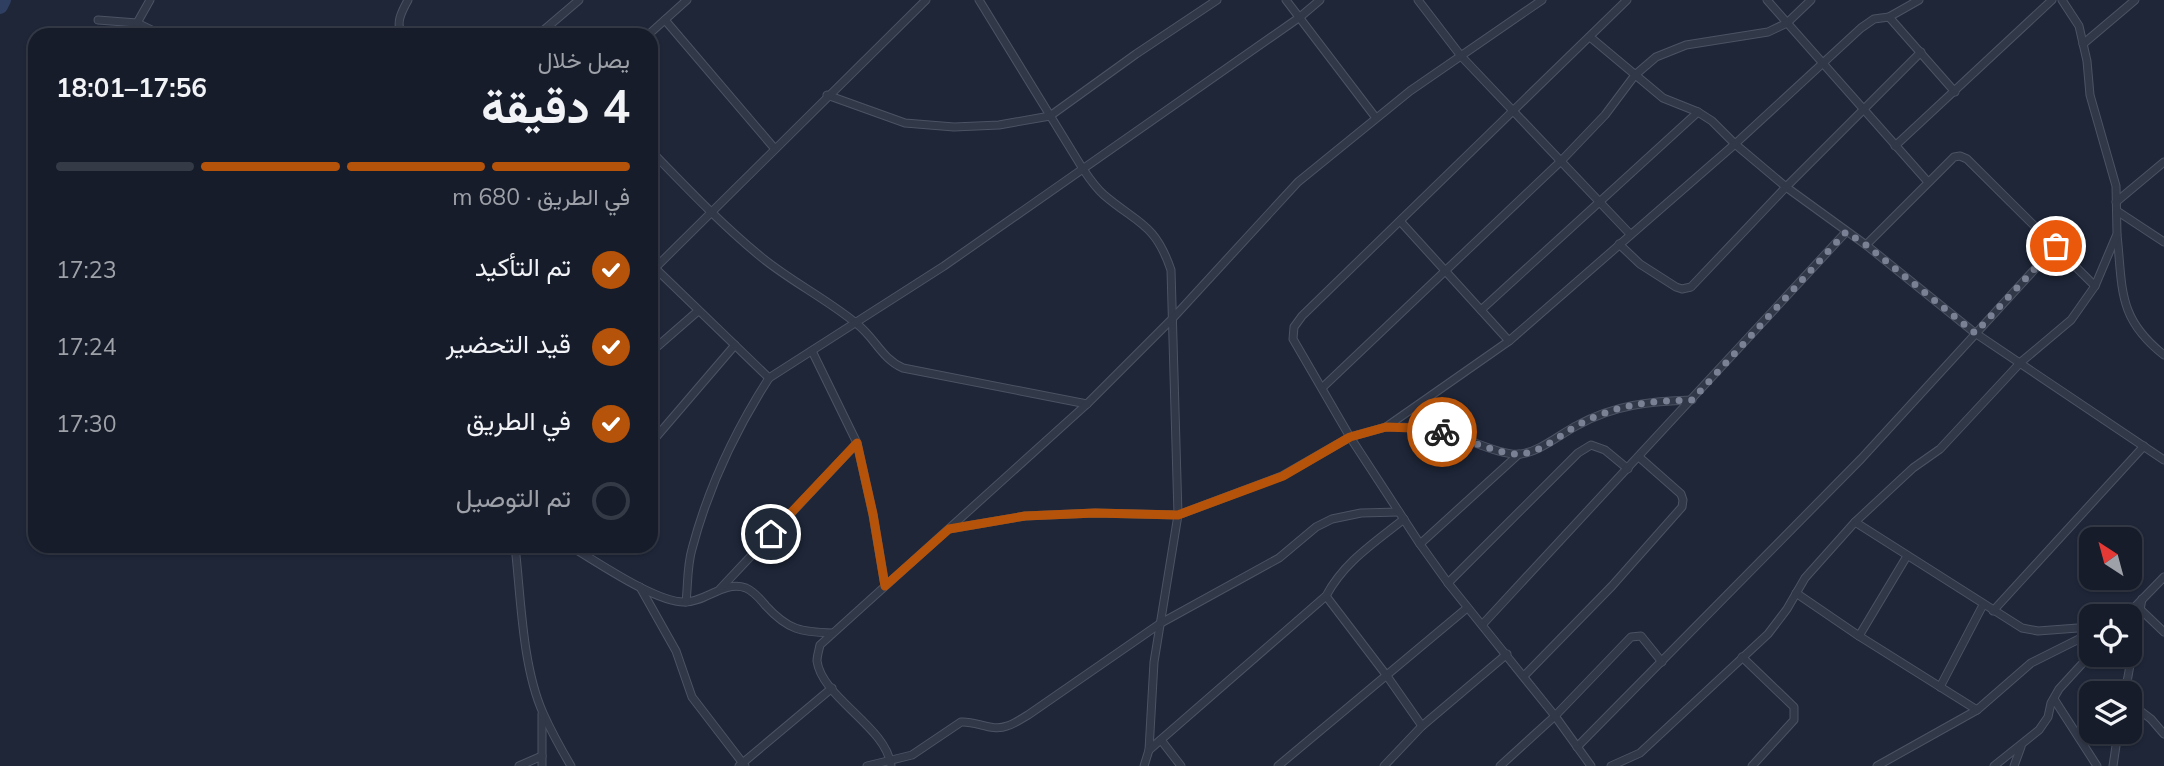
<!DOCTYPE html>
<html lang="ar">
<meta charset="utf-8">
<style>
body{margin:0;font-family:Mulish,Vazirmatn,sans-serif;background:#232936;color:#f1f3f6;direction:rtl;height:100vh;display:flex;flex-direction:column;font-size:26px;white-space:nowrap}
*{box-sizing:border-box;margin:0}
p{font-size:23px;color:#9ea1a8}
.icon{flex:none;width:38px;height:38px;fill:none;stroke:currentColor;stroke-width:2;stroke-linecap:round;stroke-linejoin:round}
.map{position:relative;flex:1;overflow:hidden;direction:ltr}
.drawer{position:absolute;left:28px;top:28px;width:630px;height:525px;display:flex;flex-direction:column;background:#161c2a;border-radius:21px;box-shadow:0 2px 5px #0004,0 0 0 2px #353a47;direction:rtl}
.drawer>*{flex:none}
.needle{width:46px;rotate:324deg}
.fabs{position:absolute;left:2079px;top:527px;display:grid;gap:14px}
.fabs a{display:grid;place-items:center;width:63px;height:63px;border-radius:14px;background:#161c2a;box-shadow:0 2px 5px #0004,0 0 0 2px #353a47;font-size:35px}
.pin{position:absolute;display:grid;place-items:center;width:60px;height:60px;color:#fff;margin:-30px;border:4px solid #fff;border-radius:50%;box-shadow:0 2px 7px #0007}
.courier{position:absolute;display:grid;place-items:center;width:70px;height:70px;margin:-35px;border:5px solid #b45309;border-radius:50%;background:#fff;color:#222;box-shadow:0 2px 9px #0007}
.head em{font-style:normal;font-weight:700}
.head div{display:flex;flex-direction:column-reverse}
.head{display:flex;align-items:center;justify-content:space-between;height:119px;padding:0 28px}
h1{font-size:46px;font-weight:700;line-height:52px}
.bar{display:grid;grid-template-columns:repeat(4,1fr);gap:10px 7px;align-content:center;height:84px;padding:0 28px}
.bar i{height:9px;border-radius:5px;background:#353a47}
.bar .on{background:#b45309}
.bar p{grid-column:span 4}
ol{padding:0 28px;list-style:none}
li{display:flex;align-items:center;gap:21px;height:77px}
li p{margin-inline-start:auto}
li .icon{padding:7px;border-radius:50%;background:#b45309;color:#fff;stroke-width:4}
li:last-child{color:#9ea1a8}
li i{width:38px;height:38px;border:4px solid #353a47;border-radius:50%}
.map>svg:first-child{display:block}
</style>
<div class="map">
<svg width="2164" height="766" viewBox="0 0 2164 766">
<rect width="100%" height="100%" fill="#1e2638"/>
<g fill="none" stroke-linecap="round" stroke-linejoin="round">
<path stroke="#2f3f61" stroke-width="16" d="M 0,6 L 3,0"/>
<g stroke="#4c5363" stroke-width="9">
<g id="street">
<path d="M 979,0 L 1083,169 C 1089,178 1096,188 1104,195 C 1138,224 1155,223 1171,270 L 1178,515 L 1154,662 L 1149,750 L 1144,766"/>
<path d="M 1286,0 L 1376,118"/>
<path d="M 1418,0 L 1461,56 L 1630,234"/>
<path d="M 1767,0 L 1928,182"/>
<path d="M 1889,17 L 1955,92"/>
<path d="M 98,20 L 137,23 L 162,35"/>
<path d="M 665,20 L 775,149"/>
<path d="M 137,23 L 150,0"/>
<path d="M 402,35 C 395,23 402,11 408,0"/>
<path d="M 538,35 L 579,0"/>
<path d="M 648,35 L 687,0"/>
<path d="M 1590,37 L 1663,98 L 1698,112 L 1712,121 L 1735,144 L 1786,187 L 1866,245 L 1975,333 L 2164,460"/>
<path d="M 2083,44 L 2135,0"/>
<path d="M 827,95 L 905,123 L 954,127 L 999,125 L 1050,116 L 1136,54 L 1217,0"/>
<path d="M 1895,146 L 2052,0"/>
<path d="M 651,151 C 686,187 721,224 760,256 C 790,281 827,299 857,324 C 875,338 882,359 903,368 L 1087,404"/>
<path d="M 2116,202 L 2164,162"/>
<path d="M 2117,211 L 2164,242"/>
<path d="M 1400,221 L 1509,341"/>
<path d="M 2117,235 C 2123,289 2117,318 2164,355"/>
<path d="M 1619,244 L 1640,264 L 1676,287 L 1682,289 L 1691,287 L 1786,187 L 1921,52"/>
<path d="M 1866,245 L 1954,157 L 1960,156 L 1967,159 L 2095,286"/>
<path d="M 655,268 L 769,378 L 944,266 L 1300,17 L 1320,0"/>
<path d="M 651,272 L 926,0"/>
<path d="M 1481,310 L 1698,112"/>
<path d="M 812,351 L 857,443 L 873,515 L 885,586"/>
<path d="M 651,352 L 698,311"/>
<path d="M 1323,387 L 1562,160 L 1605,115 L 1635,75 L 1656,57 L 1686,45 L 1768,32 L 1787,23 L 1811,0"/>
<path d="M 1386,427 C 1404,427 1422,427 1439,431 C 1461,435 1501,457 1521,454 C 1541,451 1560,434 1578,425 C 1614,405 1651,401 1692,400"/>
<path d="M 651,443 L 735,345"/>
<path d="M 1855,522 L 2022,628 L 2038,631 L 2091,627"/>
<path d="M 949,529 L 1025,516 L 1095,513 L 1178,515 L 1282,476 L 1350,437 L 1386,427 L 1509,341 L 1735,144 L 1861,28 L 1874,19 L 1889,17 L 1919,0"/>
<path d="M 1420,544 L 1519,454"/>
<path d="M 515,546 C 521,597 522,666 543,713 C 551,731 561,749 571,766"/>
<path d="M 570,546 C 596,561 656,603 685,602 C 706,602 724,580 746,588 C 755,592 760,599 766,606 C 788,630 801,632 832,633"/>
<path d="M 1448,583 L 1578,453 L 1591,445 L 1605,450 L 1628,469"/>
<path d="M 640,587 L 676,651 L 692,697 L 745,766"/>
<path d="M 720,589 L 857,443"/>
<path d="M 1796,593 L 1859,636 L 1907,556"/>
<path d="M 1326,596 L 1387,676 L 1422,726"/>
<path d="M 686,602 C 688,585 687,566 692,549 C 708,488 735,431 769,378"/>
<path d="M 1993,611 L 2144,446"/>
<path d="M 2142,611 L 2164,632"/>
<path d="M 2126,616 L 2164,577"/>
<path d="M 1482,625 L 1846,232"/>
<path d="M 1859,636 L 1977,710"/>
<path d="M 1742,657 L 1794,707 L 1794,720 L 1752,766"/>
<path d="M 1524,676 L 1612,586 L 1682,507 L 1683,500 L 1681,494 L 1639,457"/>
<path d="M 1940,687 L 1983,605"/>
<path d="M 2125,693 L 2142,599"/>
<path d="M 2054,699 L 2097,766"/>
<path d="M 2130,703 L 2151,719 L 2164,734"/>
<path d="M 1161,740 L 1181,766"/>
<path d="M 1577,747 L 1861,459 L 2056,246"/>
<path d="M 1149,750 L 1326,596 C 1344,562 1374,543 1404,519"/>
<path d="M 519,766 L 542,756"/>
<path d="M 542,766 L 542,714"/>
<path d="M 739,766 L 832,688"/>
<path d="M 867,766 L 912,755 L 961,722 C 977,721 992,732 1007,726 C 1014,724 1021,719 1028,715 L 1161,623 L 1279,558 L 1316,527 L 1332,519 L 1361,513 L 1399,512"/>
<path d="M 891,766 C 887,727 822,698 817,661 C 817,656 819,650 820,645 L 1087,404 L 1173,318 L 1298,182 L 1410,91 L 1542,0"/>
<path d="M 1278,766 L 1467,608"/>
<path d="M 1384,766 L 1422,726 L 1507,654"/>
<path d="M 1500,766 L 1555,716 L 1631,637 L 1641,636 L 1662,662"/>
<path d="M 1591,766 L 1555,716 L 1448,583 L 1420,544 L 1350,437 L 1293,339 L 1294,327 L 1302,316 L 1627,0"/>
<path d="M 1611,766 L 1640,753 L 1768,634 L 1787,609 L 1805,578 L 1855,522 L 1913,468 L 1940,449 L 2021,362 L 2071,320 L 2095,286 L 2117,234 L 2116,186 L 2090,95 L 2087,61 L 2079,26 L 2062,0"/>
<path d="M 1877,766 L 1977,710 L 2031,663 L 2091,633"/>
<path d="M 1994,766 L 2039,730 L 2048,717 L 2051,703 L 2059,689 L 2091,654"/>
<path d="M 2014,766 L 2021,747"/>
<path d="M 2113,766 L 2118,732"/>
</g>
</g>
<use href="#street" stroke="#313848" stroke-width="7"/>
</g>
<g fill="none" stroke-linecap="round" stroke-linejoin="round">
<path stroke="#7a8194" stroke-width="7" stroke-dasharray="0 12.6" d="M 1442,432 C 1460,437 1503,456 1520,454 C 1542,453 1563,432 1582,423 C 1619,404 1650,401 1692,400 L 1846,232 L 1866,245 L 1975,333 L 2056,246"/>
<path stroke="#b45309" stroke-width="9" d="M 771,534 L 857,443 L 873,514 L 885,586 L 949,529 L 1025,516 L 1095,513 L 1178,515 L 1283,476 L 1350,437 L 1386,427 L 1412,428 L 1442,432"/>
</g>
</svg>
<div class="fabs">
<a><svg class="needle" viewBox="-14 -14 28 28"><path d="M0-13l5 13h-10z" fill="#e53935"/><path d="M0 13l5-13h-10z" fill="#9ea1a8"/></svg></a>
<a><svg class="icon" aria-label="locate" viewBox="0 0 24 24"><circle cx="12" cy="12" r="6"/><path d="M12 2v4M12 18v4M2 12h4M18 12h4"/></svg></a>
<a><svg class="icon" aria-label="layers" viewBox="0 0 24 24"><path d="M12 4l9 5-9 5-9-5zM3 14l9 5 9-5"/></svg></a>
</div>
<div class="pin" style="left:2056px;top:246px;background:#ea580c"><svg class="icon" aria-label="bag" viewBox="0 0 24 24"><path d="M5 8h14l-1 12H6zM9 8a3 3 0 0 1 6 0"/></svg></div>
<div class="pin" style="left:771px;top:534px;background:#1f2937"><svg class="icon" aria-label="home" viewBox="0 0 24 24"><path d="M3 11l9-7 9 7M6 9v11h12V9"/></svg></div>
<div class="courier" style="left:1442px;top:432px"><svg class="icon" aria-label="bike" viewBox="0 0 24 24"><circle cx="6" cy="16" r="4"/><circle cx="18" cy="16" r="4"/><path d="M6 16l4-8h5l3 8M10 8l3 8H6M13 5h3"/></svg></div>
<section class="drawer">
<div class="head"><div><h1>4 دقيقة</h1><p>يصل خلال</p></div><em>17:56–18:01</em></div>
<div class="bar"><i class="on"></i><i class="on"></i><i class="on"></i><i></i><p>في الطريق · 680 m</p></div>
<ol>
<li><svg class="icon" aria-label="check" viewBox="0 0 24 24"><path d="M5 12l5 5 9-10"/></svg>تم التأكيد<p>17:23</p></li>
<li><svg class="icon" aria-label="check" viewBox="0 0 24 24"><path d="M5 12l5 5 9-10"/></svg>قيد التحضير<p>17:24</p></li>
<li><svg class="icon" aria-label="check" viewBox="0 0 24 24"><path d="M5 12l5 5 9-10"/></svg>في الطريق<p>17:30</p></li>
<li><i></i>تم التوصيل</li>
</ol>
</section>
</div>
